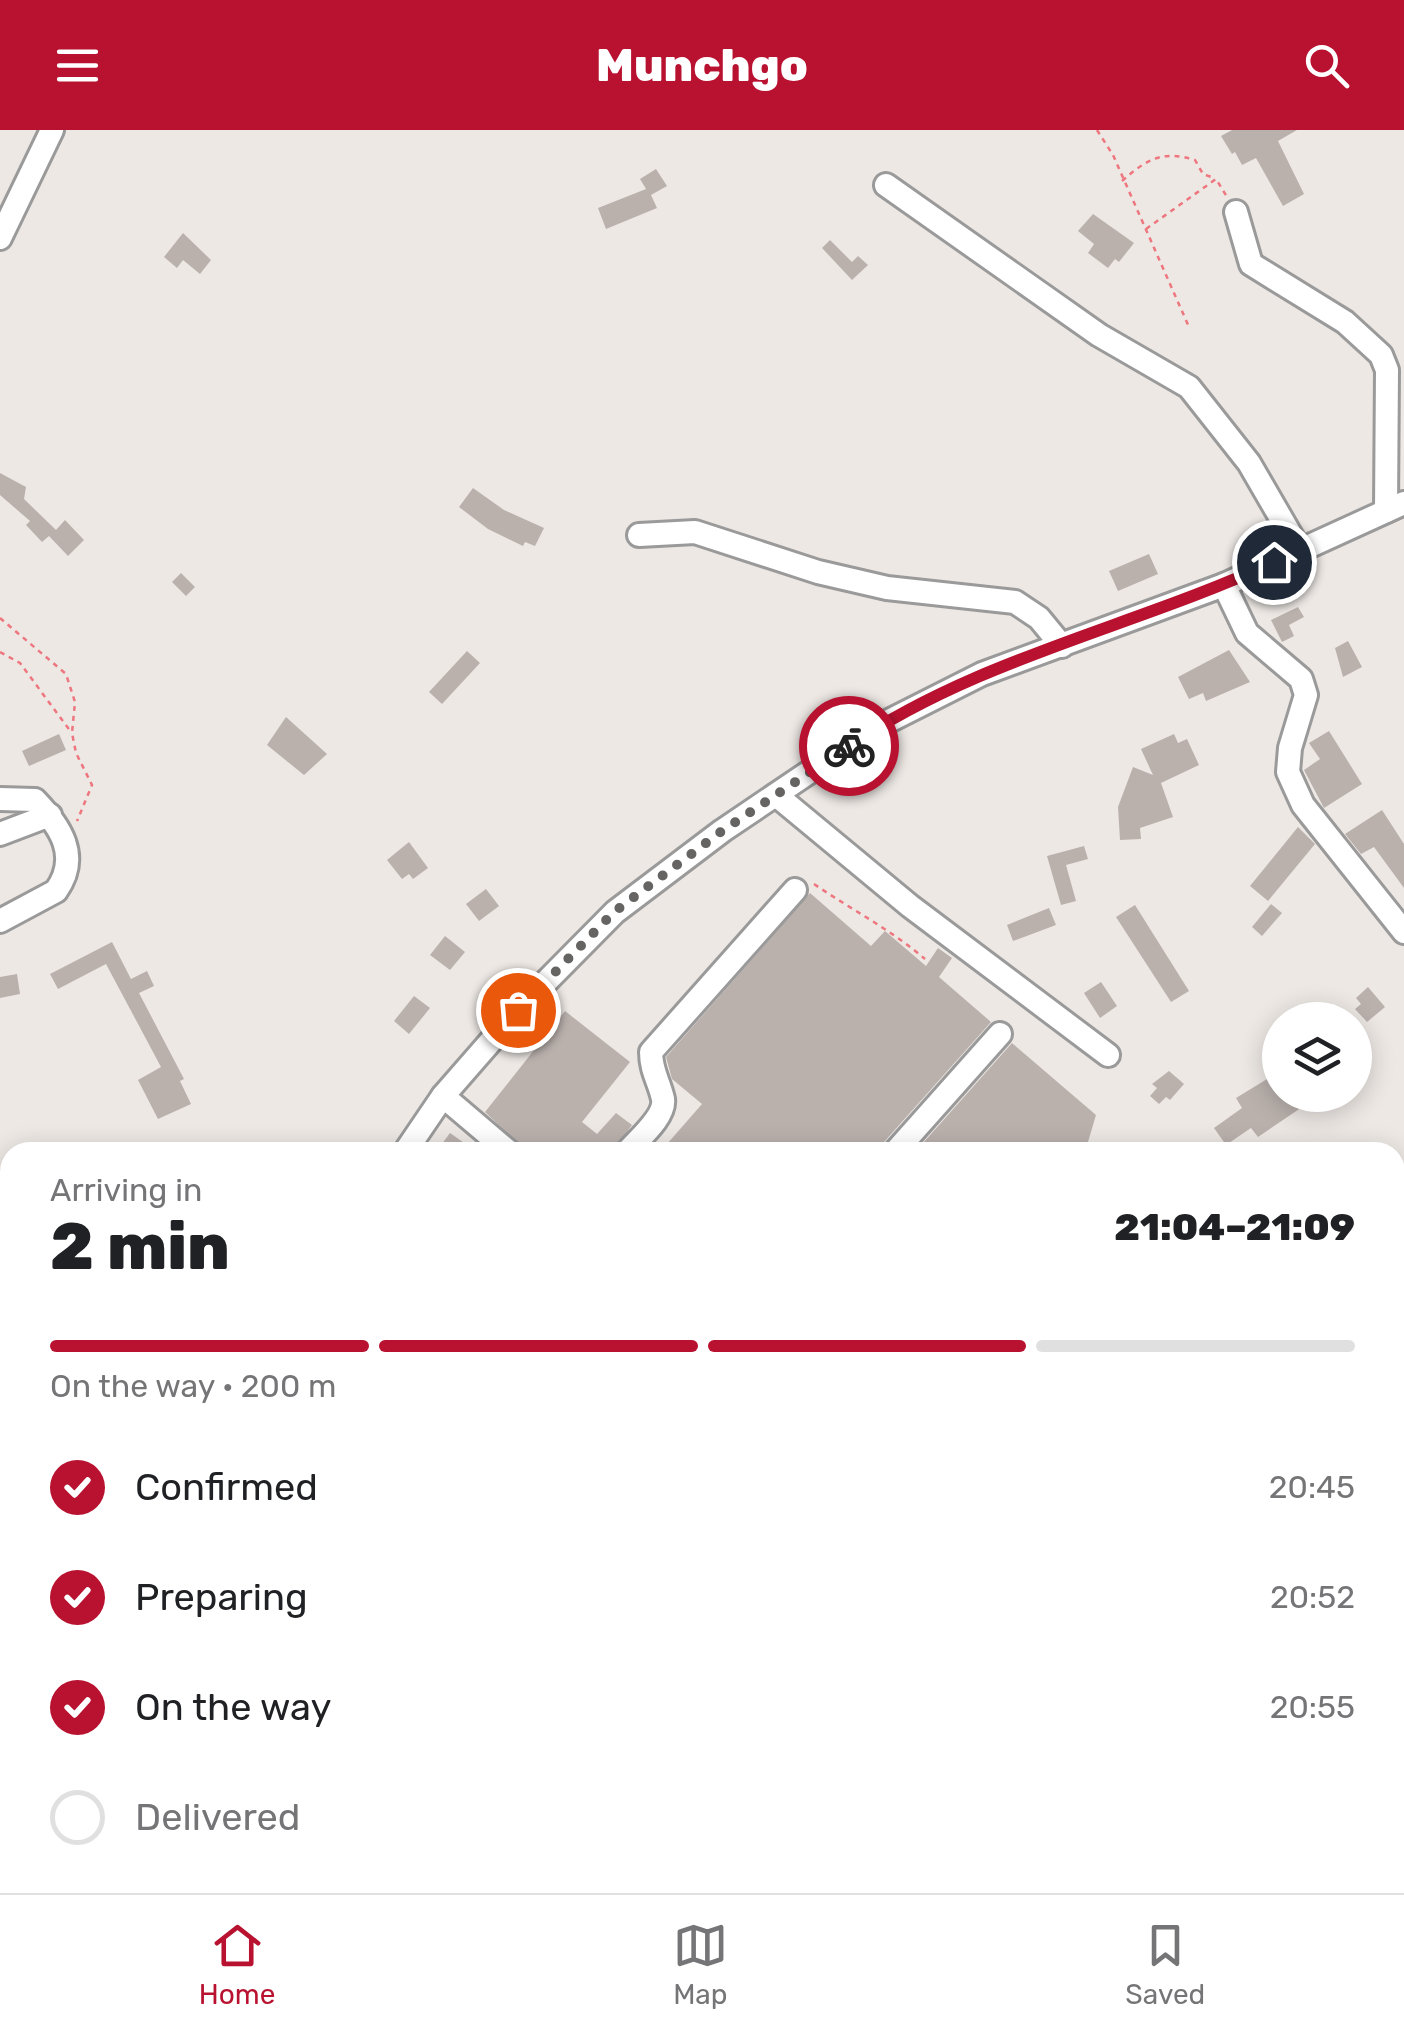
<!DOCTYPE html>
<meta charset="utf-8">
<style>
body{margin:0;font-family:Rubik,sans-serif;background:#f2f2f2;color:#202124;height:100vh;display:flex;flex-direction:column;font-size:38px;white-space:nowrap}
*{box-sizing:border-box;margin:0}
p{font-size:32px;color:#757577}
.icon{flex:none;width:55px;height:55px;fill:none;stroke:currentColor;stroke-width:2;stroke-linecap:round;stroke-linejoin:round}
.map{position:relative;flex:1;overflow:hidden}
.side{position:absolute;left:0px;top:1012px;width:1405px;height:752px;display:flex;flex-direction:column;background:#fff;border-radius:30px 30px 0 0;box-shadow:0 5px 25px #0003}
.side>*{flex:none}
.fabs{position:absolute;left:1262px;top:872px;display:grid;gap:20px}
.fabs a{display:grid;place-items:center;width:110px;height:110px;border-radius:50%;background:#fff;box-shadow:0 5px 25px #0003;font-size:50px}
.pin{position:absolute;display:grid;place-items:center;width:85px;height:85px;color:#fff;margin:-42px;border:5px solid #fff;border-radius:50%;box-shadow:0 2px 10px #0007}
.courier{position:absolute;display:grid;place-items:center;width:100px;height:100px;margin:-50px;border:8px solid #b81230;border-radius:50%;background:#fff;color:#222;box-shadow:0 2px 12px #0007}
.overview em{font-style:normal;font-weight:800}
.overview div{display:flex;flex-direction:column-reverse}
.overview{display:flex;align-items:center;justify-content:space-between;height:170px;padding:0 50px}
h1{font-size:65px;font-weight:800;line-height:75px}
.bar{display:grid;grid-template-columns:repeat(4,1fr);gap:15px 10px;align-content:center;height:120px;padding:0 50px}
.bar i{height:12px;border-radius:8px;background:#e0e0e0}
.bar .selected{background:#b81230}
.bar p{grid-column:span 4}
ol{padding:0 50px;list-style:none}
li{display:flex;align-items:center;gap:30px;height:110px}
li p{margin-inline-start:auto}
li .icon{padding:10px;border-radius:50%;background:#b81230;color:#fff;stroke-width:4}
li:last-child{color:#757577}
li i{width:55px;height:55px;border:5px solid #e0e0e0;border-radius:50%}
header{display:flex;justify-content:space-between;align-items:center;height:130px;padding:0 50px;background:#b81230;color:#fff;font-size:45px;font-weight:800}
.tab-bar{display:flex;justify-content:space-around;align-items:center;height:140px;border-top:2px solid #e0e0e0;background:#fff;font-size:28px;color:#757577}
.tab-bar a{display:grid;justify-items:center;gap:5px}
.tab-bar .selected{color:#b81230}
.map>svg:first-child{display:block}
</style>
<header><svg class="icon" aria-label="menu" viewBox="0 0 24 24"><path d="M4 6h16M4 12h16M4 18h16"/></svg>Munchgo<svg class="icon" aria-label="search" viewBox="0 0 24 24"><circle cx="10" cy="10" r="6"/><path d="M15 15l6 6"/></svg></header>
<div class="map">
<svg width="1404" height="1763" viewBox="0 0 1404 1763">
<rect width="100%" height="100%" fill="#ede8e4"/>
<path fill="#dbdada" d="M 10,1587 L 10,1655 L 0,1642 L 0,1592 Z"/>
<path fill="#edd4d8" d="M 10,1430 L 10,1502 L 0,1480 L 0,1436 Z"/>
<path fill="#c2dacb" d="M 1404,1301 L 1404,1763 L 1125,1763 L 1132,1755 L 1395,1755 L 1395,1315 Z"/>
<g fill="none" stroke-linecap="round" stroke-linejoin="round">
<path stroke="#a8d5d7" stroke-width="5" d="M 1217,1755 L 1240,1763"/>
</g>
<g fill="#bab1ad">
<path d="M 1232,0 L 1297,0 L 1278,11 L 1304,64 L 1283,76 L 1256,28 L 1242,35 L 1235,22 L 1232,24 L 1221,6 Z"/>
<path d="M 656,39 L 667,56 L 651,65 L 657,78 L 606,99 L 598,78 L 646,59 L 640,49 Z"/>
<path d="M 1093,84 L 1134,113 L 1119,132 L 1115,129 L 1108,138 L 1088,123 L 1094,114 L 1078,101 Z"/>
<path d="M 183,103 L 211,130 L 200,144 L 183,130 L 177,138 L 164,127 Z"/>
<path d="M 830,110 L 852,132 L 858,126 L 868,135 L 852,150 L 822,118 Z"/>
<path d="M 0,343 L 26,357 L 24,369 L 56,400 L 65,390 L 84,410 L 68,426 L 49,406 L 42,412 L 26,395 L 30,391 L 0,365 Z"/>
<path d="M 473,358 L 504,380 L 544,398 L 535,416 L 525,412 L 523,416 L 488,399 L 459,377 Z"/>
<path d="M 1149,424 L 1158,444 L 1118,461 L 1109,441 Z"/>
<path d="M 181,443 L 195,457 L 186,466 L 172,452 Z"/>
<path d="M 1298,477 L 1304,487 L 1289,495 L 1294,506 L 1282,512 L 1271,490 Z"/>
<path d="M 1348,511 L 1362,537 L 1343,547 L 1335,518 Z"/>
<path d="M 1229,520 L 1250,552 L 1206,571 L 1203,563 L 1189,569 L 1178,547 Z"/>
<path d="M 467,521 L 480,533 L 442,574 L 429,562 Z"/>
<path d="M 286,587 L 327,624 L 304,645 L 267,615 Z"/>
<path d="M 1329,601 L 1362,654 L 1324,678 L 1304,640 L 1320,629 L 1309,613 Z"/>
<path d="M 59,604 L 66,620 L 29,636 L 22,621 Z"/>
<path d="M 1174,604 L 1178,613 L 1187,609 L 1199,635 L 1161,653 L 1173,687 L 1140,698 L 1141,709 L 1120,710 L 1118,677 L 1133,637 L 1153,645 L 1141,619 Z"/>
<path d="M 1382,680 L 1404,714 L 1404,758 L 1374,717 L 1361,724 L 1345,704 Z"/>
<path d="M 1298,697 L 1315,714 L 1268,771 L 1250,756 Z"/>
<path d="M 409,712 L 428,738 L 413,749 L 409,744 L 402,749 L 387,730 Z"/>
<path d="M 1084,716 L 1088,729 L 1066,735 L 1076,771 L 1061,775 L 1047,726 Z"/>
<path d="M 486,759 L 499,776 L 479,791 L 466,774 Z"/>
<path d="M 810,763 L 871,816 L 885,801 L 926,836 L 938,818 L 952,828 L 939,847 L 991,892 L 884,1012 L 880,1022 L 660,1022 L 702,974 L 672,949 L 666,927 Z"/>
<path d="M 1271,774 L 1282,783 L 1262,806 L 1252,797 Z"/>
<path d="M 1135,775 L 1189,861 L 1171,872 L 1116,787 Z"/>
<path d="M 1049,778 L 1056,795 L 1013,811 L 1007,795 Z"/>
<path d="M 445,806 L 465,822 L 450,840 L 430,825 Z"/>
<path d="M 112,812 L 131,849 L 147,841 L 154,856 L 139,863 L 184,949 L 180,951 L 191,974 L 158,989 L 138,950 L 161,937 L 106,834 L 58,859 L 50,844 Z"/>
<path d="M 17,844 L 20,864 L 0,868 L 0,847 Z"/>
<path d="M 1101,852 L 1117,876 L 1100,888 L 1084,863 Z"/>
<path d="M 1368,857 L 1385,877 L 1367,892 L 1355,879 L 1361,874 L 1356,868 Z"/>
<path d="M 414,866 L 430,878 L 409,904 L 394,891 Z"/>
<path d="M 565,881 L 630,932 L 582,992 L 597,1004 L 616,983 L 632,995 L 612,1022 L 527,1022 L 485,982 Z"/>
<path d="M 1012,913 L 1096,985 L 1085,1022 L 915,1022 Z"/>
<path d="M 1169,941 L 1184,954 L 1170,970 L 1166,967 L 1159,974 L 1150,966 L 1157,958 L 1152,954 Z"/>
<path d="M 1280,941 L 1280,965 L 1320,965 L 1258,1007 L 1251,998 L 1226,1015 L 1214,998 L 1242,978 L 1236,968 Z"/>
<path d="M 450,1003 L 477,1022 L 436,1022 Z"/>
</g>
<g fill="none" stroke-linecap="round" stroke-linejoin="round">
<g stroke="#9a9a9a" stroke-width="28">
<g id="minor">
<path d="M 886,55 L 1099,205 L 1189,257 L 1249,333 L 1300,421"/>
<path d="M 1236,82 L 1251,134 L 1345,192 L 1381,225 L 1387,240 L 1386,381"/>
<path d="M 0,108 L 52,0"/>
<path d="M 639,405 L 695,402 L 818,442 L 887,458 L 1015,472 L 1039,488 L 1062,516"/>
<path d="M 1224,455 L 1247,503 L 1301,549 L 1306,565 L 1290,618 L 1288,642 L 1303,675 L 1404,802"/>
<path d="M 776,665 L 910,776 L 1108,925"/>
<path d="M 0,669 L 35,670 C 60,696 81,726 56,761 L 0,791"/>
<path d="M 0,704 L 50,685"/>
<path d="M 443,966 L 509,1022"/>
<path d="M 405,1022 L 443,966 L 518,880 L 615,782 L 722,701 L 873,599 L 982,544 L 1224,455 L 1404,373"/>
<path d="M 627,1022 C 637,1010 666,987 663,969 C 659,951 651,941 651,922 L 795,760"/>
<path d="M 895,1022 L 1000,904"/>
<path d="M 0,1420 L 10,1414"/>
<path d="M 0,1489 L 10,1514"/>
<path d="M 0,1693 L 10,1684"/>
<path d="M 0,1747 L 18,1763"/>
<path d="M 474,1755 L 483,1763"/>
<path d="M 244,1763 L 251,1755"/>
<path d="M 671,1763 L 678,1755"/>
</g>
</g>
<g stroke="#ed767f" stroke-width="2.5" stroke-dasharray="5 5" stroke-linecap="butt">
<path d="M 1097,0 L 1113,25 L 1189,197"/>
<path d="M 1122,51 C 1147,29 1162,20 1195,30 L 1203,44 L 1214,48"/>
<path d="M 1146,99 L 1216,49 L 1227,67"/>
<path d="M 0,488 L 66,544 L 75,572 L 72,603 L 76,623 L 92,655 L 77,691"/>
<path d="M 0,522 L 20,533 L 71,602"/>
<path d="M 814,754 C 852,780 890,799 925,829"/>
</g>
<use href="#minor" stroke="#fff" stroke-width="22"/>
</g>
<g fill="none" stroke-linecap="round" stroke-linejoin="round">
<path stroke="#666463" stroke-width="10" stroke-dasharray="0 18" d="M 518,880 L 614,782 L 722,701 L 849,616"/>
<path stroke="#b81230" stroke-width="12" d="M 849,616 C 978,528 1134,497 1274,432"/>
</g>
</svg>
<div class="fabs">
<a><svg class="icon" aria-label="layers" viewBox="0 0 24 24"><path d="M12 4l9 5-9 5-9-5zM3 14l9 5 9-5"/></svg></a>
</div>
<div class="pin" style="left:518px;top:880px;background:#ea580c"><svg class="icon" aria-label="bag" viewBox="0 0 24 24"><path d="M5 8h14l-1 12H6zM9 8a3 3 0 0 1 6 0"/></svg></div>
<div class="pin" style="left:1274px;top:432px;background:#1f2937"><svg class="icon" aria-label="home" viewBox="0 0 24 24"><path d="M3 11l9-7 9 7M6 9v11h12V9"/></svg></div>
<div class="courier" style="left:849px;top:616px"><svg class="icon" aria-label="bike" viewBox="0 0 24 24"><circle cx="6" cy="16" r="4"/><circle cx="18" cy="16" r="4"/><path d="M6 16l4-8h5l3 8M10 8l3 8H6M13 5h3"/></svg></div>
<section class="side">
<div class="overview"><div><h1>2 min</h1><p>Arriving in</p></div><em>21:04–21:09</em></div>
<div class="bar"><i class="selected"></i><i class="selected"></i><i class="selected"></i><i></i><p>On the way · 200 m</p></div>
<ol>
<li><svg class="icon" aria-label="check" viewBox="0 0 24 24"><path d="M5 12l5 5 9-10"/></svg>Confirmed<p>20:45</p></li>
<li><svg class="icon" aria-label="check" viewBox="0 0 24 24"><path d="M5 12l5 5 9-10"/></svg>Preparing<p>20:52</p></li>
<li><svg class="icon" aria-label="check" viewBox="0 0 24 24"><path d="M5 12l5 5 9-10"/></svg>On the way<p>20:55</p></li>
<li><i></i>Delivered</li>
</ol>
</section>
</div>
<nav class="tab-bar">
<a class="selected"><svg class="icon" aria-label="home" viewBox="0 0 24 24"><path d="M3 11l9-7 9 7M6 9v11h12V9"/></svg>Home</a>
<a><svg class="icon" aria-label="map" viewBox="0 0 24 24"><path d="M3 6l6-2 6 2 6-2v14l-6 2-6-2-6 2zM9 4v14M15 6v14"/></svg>Map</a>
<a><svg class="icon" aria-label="saved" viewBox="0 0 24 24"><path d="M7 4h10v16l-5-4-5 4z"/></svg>Saved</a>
</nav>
